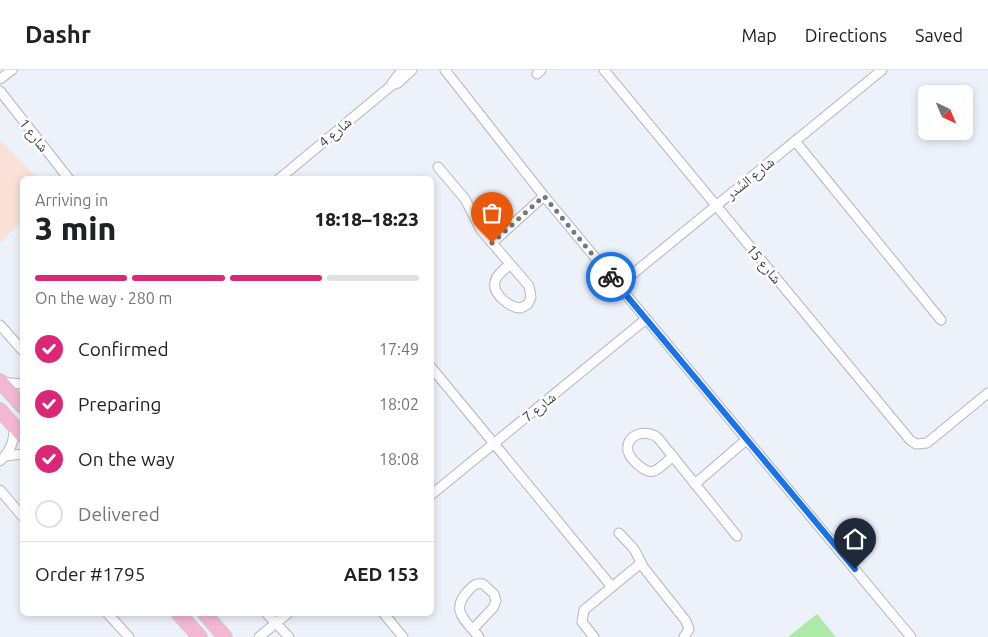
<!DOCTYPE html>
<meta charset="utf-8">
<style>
body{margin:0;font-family:Ubuntu,"Noto Naskh Arabic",sans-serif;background:#f2f2f2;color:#202124;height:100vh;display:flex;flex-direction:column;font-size:19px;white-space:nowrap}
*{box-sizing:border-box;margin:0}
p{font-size:16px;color:#757577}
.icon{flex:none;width:28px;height:28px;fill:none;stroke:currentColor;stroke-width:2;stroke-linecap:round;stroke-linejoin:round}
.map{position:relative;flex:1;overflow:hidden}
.side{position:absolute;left:20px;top:106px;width:414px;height:440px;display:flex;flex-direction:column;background:#fff;border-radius:8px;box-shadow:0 2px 8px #0003}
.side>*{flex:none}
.needle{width:32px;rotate:136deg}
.controls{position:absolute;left:918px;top:15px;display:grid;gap:10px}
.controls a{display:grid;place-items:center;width:55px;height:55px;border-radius:8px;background:#fff;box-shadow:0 2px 8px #0003;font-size:25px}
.pin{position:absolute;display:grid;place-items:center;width:42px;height:42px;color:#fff;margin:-51px -21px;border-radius:50% 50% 50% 0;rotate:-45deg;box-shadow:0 0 5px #0007}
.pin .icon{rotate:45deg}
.courier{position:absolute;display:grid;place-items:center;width:50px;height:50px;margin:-25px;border:4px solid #1a73e8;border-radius:50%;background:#fff;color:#222;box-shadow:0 1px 6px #0007}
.headline em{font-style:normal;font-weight:800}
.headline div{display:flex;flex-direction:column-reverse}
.headline{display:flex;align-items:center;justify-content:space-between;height:85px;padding:0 15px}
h1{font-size:32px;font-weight:800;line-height:38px}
.bar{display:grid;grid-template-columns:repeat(4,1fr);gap:8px 5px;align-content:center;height:60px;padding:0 15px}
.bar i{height:6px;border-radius:4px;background:#e0e0e0}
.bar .active{background:#db2777}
.bar p{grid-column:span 4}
.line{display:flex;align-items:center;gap:12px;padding:0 15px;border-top:1px solid #e0e0e0}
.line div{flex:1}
ol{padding:0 15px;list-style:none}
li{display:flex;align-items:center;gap:15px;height:55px}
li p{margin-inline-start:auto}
li .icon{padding:5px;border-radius:50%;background:#db2777;color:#fff;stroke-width:4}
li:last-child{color:#757577}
li i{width:28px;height:28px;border:2px solid #e0e0e0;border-radius:50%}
header{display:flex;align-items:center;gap:30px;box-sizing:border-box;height:70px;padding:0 25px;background:#fff;border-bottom:1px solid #e0e0e0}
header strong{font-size:24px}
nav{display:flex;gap:28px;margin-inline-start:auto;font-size:18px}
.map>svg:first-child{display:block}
</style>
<header>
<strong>Dashr</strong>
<nav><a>Map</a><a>Directions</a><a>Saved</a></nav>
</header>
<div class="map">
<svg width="988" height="567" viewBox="0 0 988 567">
<rect width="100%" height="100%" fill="#edf1fa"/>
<path fill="#f9e1d7" d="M 0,70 L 38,109 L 22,109 L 22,151 L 0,173 Z"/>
<path fill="#ade9a9" d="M 817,544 L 836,567 L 788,567 Z"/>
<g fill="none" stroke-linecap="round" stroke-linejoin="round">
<g stroke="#b2b6be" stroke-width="11">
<g id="minor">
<path d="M 445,0 L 544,126 L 911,567"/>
<path d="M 604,0 L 910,370 L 916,374 L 927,373 L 988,323"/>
<path d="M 537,4 L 541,0"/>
<path d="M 0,9 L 12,0"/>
<path d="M 392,13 L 402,0"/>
<path d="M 0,21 L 69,109"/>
<path d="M 795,71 L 941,250"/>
<path d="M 438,97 L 465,129 L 481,160 L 529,216 L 531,227 L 528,234 L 521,238 C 510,238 492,224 495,212 C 496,205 505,199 510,194"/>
<path d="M 279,109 L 392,15 L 398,13 L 412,0"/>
<path d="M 492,173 L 544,126"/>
<path d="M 618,216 L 882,0"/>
<path d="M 0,255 L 22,280"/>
<path d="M 431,297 L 612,517"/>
<path d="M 1,312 L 22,314"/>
<path d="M 6,386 L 22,384"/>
<path d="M 673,386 C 667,391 661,398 654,401 C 645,404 630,389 628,381 C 625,363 648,359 658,368 L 737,466"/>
<path d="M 0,391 C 11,381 15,370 14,356"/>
<path d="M 695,414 L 746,370"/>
<path d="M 0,420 L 22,446"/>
<path d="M 431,425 L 646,249"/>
<path d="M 619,463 L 634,479 L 644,498 L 686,551 L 689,559 L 684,567"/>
<path d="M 108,544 L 129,567"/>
<path d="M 267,544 L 289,567"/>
<path d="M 384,544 L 403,567"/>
<path d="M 473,559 L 493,538 L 496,531 L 494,524 L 483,514 C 476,513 473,515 469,520 C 449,540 465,550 479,567"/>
<path d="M 259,567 L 287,544"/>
<path d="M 594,567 L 582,552 L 584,540 L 641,493"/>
</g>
</g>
<g stroke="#cfcfd0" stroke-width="16">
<g id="primary">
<path d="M 0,311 L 22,336"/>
<path d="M 0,340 L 22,365"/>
<path d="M 179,544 L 200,567"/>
<path d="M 205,544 L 225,567"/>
</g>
</g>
<use href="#minor" stroke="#fff" stroke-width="9"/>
<use href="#primary" stroke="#f3b6d3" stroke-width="14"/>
</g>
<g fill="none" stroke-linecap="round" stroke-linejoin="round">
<path stroke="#75777d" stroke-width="5" stroke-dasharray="0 9" d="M 492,173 L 544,126 L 611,207"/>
<path stroke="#1a73e8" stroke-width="6" d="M 611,207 L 855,499"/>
</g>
<g text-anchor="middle" stroke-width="5" stroke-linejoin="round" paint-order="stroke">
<g font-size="14" fill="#35363a" stroke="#fff">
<text transform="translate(335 62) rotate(-40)" y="5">شارع 4</text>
<text transform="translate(34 65) rotate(52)" y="5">شارع 1</text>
<text transform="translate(750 108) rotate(-39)" y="5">شارع السَّدر</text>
<text transform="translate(764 194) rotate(50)" y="5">شارع 15</text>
<text transform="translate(539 337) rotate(-39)" y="5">شارع 7</text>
</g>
</g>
</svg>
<div class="controls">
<a><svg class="needle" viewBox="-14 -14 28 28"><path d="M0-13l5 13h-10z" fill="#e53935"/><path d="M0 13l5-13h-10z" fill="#757577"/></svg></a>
</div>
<div class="pin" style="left:492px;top:173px;background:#ea580c"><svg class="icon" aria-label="bag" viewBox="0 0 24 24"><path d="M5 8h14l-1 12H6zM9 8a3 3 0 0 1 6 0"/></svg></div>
<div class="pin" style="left:855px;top:499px;background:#1f2937"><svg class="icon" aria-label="home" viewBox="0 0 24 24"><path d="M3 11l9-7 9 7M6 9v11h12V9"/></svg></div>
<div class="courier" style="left:611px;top:207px"><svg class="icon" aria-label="bike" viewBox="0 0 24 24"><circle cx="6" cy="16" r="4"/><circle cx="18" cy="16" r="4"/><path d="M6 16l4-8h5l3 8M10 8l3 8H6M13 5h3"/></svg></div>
<section class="side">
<div class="headline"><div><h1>3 min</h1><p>Arriving in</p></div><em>18:18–18:23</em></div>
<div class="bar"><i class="active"></i><i class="active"></i><i class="active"></i><i></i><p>On the way · 280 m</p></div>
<ol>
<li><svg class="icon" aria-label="check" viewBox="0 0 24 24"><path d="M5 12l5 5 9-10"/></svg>Confirmed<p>17:49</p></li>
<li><svg class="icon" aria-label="check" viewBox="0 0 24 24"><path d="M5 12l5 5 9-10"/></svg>Preparing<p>18:02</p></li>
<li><svg class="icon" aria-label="check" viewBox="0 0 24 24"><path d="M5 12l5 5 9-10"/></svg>On the way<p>18:08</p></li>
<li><i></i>Delivered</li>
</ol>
<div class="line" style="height:65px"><div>Order #1795</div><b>AED 153</b></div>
</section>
</div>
